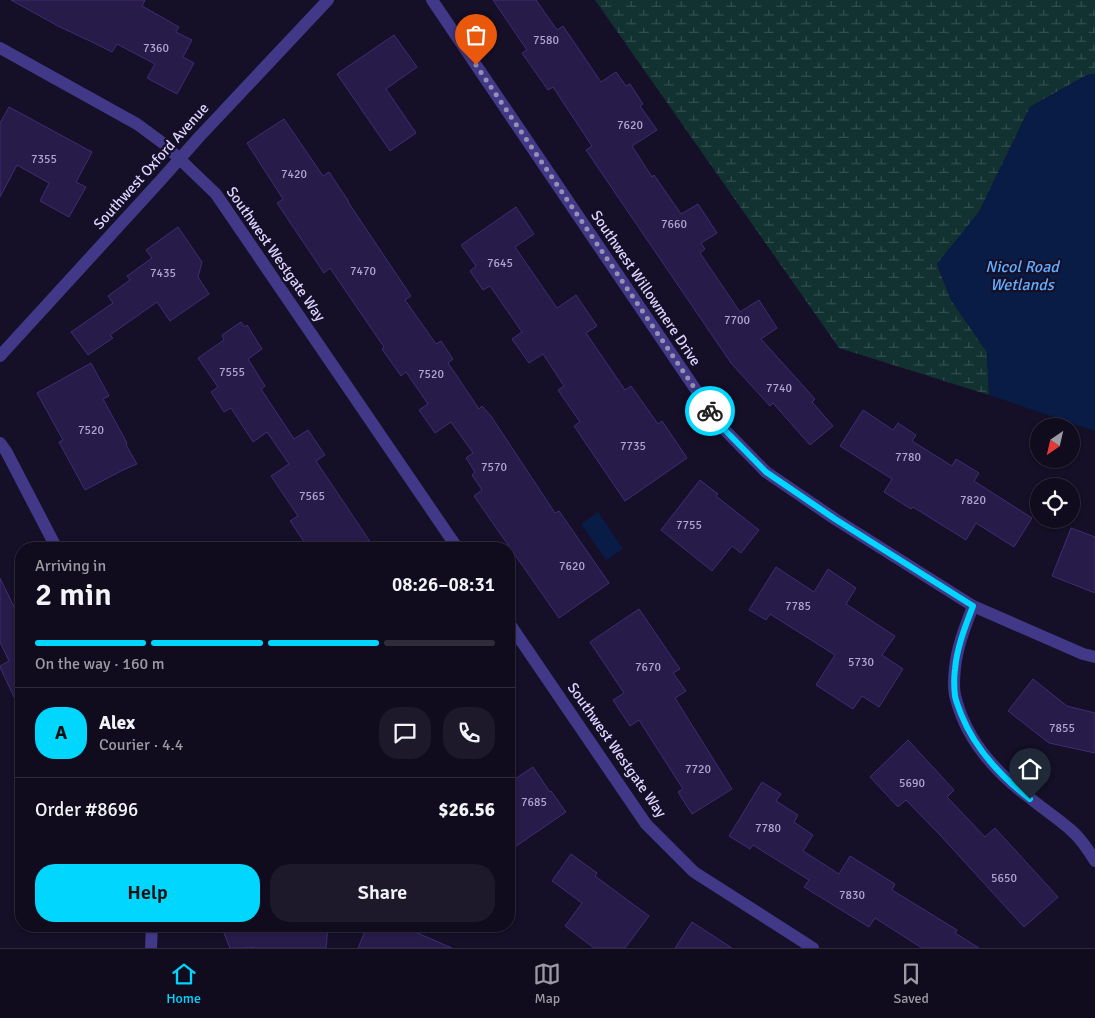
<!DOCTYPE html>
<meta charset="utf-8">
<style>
body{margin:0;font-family:Signika,sans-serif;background:#1e192a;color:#f1f3f6;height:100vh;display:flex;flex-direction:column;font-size:19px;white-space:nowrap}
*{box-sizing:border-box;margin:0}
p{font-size:16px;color:#9c9ba4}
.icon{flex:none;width:28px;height:28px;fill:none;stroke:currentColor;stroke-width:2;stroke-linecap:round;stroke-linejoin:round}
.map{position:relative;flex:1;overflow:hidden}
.side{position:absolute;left:15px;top:542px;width:500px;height:390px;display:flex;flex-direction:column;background:#100b1d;border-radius:20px;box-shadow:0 1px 4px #0004,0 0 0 1px #302b3b}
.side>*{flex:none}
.needle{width:32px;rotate:214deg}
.controls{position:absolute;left:1030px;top:418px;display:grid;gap:10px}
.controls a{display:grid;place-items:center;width:50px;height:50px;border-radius:50%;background:#100b1d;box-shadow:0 1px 4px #0004,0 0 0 1px #302b3b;font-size:25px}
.pin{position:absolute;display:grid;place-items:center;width:42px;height:42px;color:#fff;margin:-51px -21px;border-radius:50% 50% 50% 0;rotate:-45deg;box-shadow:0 0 5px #0007}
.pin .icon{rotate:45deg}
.courier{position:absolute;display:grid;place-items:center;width:50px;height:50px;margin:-25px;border:4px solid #01d6ff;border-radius:50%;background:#fff;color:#222;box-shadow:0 1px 6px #0007}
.overview em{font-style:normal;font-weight:600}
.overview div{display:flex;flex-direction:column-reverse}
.overview{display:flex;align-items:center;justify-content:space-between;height:85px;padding:0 20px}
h1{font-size:32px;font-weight:600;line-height:38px}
.bar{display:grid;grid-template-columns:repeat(4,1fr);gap:8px 5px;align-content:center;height:60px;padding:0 20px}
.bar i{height:6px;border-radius:4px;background:#302b3b}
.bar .on{background:#01d6ff}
.bar p{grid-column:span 4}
.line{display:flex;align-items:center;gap:12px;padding:0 20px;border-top:1px solid #302b3b}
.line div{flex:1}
.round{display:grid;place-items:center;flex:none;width:52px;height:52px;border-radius:20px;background:#1e192a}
.action{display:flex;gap:10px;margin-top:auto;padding:10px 20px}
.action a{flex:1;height:58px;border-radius:20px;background:#01d6ff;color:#111;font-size:20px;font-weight:600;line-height:58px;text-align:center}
.action a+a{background:#1e192a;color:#f1f3f6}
.menu{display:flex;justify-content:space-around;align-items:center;height:70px;border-top:1px solid #302b3b;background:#100b1d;font-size:14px;color:#9c9ba4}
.menu a{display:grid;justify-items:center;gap:2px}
.menu .on{color:#01d6ff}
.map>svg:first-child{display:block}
</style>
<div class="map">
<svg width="1095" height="948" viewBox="0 0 1095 948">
<defs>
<pattern id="wetland-marsh" width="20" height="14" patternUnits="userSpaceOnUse" patternTransform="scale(1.25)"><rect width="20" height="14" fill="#123131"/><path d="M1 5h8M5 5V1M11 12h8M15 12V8" fill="none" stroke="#344e50"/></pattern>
</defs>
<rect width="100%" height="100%" fill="#150f27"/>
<path fill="url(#wetland-marsh)" d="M 595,0 L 1095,0 L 1095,74 L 1087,75 L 1030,107 L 979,212 L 937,264 L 951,300 L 987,352 L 989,395 L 839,348 Z"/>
<g fill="#091c46">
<path d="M 1095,74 L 1095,431 L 989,395 L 987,352 L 951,300 L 937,264 L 979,212 L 1030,107 L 1087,75 Z"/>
<path d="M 598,512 L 623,549 L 606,560 L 581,524 Z"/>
</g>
<g fill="#271b49" stroke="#3f2d75">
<path d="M 11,0 L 145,0 L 142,6 L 179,27 L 176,32 L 192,40 L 183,57 L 194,63 L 177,94 L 147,78 L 155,64 L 117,44 L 112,52 L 92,42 L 58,26 Z"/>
<path d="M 493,0 L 536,0 L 557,30 L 563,26 L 601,82 L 616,72 L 626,86 L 630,84 L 643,104 L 640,106 L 657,130 L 632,146 L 652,177 L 654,175 L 681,214 L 698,204 L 717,233 L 701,243 L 705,249 L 700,253 L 740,312 L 759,300 L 777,328 L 761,339 L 815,399 L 812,402 L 833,426 L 810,445 L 773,403 L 770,406 L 731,363 L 586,150 L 592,146 L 553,87 L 548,90 L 522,53 L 527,50 Z"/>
<path d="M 394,35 L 417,67 L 386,89 L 416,133 L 390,151 L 337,74 Z"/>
<path d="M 9,107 L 92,152 L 76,182 L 86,187 L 69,217 L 40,201 L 49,183 L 17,165 L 0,197 L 0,123 Z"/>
<path d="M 284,119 L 323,176 L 329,172 L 349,202 L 348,202 L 411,296 L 405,300 L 436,344 L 441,341 L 453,359 L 448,363 L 479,409 L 482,406 L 491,416 L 555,513 L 559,511 L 609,583 L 559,618 L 474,496 L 482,490 L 472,475 L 475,472 L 466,458 L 473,453 L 451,422 L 435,433 L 419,410 L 428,404 L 406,372 L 401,376 L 382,349 L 384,347 L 330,268 L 324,273 L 277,203 L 283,199 L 247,143 Z"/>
<path d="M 516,207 L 534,234 L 515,247 L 557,308 L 576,295 L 597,326 L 586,333 L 625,390 L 631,386 L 658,424 L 662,421 L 687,458 L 625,501 L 574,426 L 580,422 L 558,390 L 564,386 L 543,354 L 529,363 L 512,339 L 522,332 L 490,286 L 483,290 L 470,271 L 476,266 L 461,245 Z"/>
<path d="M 178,227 L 202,262 L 198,277 L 209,294 L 170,321 L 157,302 L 110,335 L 113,338 L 88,355 L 71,332 L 113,303 L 108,296 L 130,280 L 127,276 L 152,258 L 146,250 Z"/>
<path d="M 241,322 L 245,327 L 247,325 L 262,349 L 248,359 L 265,386 L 261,389 L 294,439 L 308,430 L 325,455 L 316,461 L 375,549 L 309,549 L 290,521 L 298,516 L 271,476 L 289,464 L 267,432 L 253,442 L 231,408 L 224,412 L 211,392 L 218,387 L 198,358 L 224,340 L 222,335 Z"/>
<path d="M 91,363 L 109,396 L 103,399 L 127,443 L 126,445 L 137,464 L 123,470 L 85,490 L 59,442 L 63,440 L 37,393 Z"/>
<path d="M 863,410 L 893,430 L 898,423 L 916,435 L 912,441 L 952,466 L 956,459 L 979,473 L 974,481 L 1032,518 L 1014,547 L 976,523 L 966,540 L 913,507 L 911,509 L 884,492 L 892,479 L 840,446 Z"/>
<path d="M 700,480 L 718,494 L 716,496 L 759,530 L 741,553 L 732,546 L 712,571 L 661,530 Z"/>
<path d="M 1071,528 L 1095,537 L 1095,593 L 1052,576 Z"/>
<path d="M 776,567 L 814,592 L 828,569 L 856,588 L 846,604 L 895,636 L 882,655 L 903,669 L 879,707 L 862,696 L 853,709 L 816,685 L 835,655 L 770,614 L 766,620 L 749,610 Z"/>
<path d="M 0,578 L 21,621 L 21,712 L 0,667 L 0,666 L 9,661 L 0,642 Z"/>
<path d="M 639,609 L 680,669 L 673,673 L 686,691 L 675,698 L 732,789 L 692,814 L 678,792 L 683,789 L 639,720 L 630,726 L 613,700 L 624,693 L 590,642 Z"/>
<path d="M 1033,679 L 1067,706 L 1095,713 L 1095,753 L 1049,743 L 1008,711 Z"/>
<path d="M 908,740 L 954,790 L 947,797 L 985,837 L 995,828 L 1058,897 L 1024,927 L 940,835 L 906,800 L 898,807 L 870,777 Z"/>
<path d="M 533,767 L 550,792 L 551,791 L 566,812 L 509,851 L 509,783 Z"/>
<path d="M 762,782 L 781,794 L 776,801 L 798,815 L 794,822 L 813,835 L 803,851 L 839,874 L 850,856 L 895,884 L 892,890 L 957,930 L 955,933 L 979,948 L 922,948 L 875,918 L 869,927 L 804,887 L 809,880 L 753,845 L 750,849 L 729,836 Z"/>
<path d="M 571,854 L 597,873 L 595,876 L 649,916 L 625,948 L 594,948 L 565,926 L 582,903 L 552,881 Z"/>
<path d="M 692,922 L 732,948 L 675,948 Z"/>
<path d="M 221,926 L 328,926 L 326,948 L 257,948 L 247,947 L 244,948 L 230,948 Z"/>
<path d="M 367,926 L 401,926 L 452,948 L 358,948 Z"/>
</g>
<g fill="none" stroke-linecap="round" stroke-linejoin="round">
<g stroke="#413987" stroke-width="12">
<path d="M 432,0 L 719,424 L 766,472 L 835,519 L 973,606 L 1083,654 L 1095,657"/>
<path d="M 0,48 L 137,124 L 164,144 L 216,194 L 458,549"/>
<path d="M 0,356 L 160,181 L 200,136 L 328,0"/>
<path d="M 0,443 L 6,451 L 57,549"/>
<path d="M 973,606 C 965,627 957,647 955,668 C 954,677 953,690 956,699 C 967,741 996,773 1030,798 C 1043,809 1059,819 1072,831 C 1081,839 1089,851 1095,861"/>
<path d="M 509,623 L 646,824 L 694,872 L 813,948"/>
<path d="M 151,948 L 152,926"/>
</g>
</g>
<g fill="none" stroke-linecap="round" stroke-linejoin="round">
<path stroke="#9790b3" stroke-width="5" stroke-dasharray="0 9" d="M 476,65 L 710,411"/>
<path stroke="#01d6ff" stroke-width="6" d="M 710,411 L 719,424 L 766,472 L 835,519 L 973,606 C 965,627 957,647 955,669 C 954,677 954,687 955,696 C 956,702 959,708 961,714 C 975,749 1000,776 1030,799"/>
</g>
<g text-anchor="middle" stroke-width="4.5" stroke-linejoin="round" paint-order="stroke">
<g font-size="12" fill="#b0a6d2">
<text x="546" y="44">7580</text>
<text x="156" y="52">7360</text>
<text x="630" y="129">7620</text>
<text x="44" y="163">7355</text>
<text x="294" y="178">7420</text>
<text x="674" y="228">7660</text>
<text x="500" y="267">7645</text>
<text x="363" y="275">7470</text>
<text x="163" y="277">7435</text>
<text x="737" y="324">7700</text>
<text x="232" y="376">7555</text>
<text x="431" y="378">7520</text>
<text x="779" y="392">7740</text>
<text x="91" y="434">7520</text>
<text x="633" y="450">7735</text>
<text x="908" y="461">7780</text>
<text x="494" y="471">7570</text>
<text x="312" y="500">7565</text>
<text x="973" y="504">7820</text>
<text x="689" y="529">7755</text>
<text x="572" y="570">7620</text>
<text x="798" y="610">7785</text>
<text x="861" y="666">5730</text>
<text x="648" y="671">7670</text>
<text x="1062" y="732">7855</text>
<text x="698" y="773">7720</text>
<text x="912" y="787">5690</text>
<text x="534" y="806">7685</text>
<text x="768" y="832">7780</text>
<text x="1004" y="882">5650</text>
<text x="852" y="899">7830</text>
</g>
<g font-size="15" fill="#ddd5ff" stroke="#150f27">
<text transform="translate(151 166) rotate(-48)" y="5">Southwest Oxford Avenue</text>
<text transform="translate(276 254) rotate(55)" y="5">Southwest Westgate Way</text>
<text transform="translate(646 288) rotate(56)" y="5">Southwest Willowmere Drive</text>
<text transform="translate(617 750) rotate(55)" y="5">Southwest Westgate Way</text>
</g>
<g font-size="16" font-style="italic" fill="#63adff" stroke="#150f27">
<text x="1022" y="272">Nicol Road<tspan x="1022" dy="18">Wetlands</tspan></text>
</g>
</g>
</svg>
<div class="controls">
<a><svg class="needle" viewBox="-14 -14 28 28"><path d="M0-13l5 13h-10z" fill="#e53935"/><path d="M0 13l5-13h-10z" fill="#9c9ba4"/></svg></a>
<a><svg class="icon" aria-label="locate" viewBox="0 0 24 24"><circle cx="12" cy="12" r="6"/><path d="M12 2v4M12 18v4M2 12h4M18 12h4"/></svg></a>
</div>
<div class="pin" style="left:476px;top:65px;background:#ea580c"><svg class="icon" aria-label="bag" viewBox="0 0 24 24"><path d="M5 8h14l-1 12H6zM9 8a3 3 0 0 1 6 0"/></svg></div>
<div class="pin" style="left:1030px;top:799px;background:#1f2937"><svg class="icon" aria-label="home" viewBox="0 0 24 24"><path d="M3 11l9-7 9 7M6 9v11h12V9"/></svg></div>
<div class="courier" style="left:710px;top:411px"><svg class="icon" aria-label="bike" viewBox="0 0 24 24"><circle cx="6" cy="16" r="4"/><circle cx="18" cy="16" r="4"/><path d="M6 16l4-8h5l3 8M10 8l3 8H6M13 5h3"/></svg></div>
<section class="side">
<div class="overview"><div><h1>2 min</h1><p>Arriving in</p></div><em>08:26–08:31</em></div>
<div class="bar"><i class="on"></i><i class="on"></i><i class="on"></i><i></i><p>On the way · 160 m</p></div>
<div class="line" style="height:90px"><b class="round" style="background:#01d6ff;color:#111">A</b><div><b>Alex</b><p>Courier · 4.4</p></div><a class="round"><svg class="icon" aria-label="chat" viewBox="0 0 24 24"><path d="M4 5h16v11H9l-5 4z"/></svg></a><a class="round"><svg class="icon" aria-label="phone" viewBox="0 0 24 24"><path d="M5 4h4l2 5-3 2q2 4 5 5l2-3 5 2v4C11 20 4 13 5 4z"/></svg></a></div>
<div class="line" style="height:65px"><div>Order #8696</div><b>$26.56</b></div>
<div class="action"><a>Help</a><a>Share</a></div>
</section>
</div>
<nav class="menu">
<a class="on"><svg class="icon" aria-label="home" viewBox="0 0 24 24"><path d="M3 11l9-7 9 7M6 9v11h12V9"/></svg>Home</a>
<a><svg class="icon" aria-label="map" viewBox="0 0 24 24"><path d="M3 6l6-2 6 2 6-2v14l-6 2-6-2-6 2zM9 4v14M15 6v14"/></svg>Map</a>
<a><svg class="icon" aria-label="saved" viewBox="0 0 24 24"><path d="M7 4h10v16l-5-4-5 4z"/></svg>Saved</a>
</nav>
